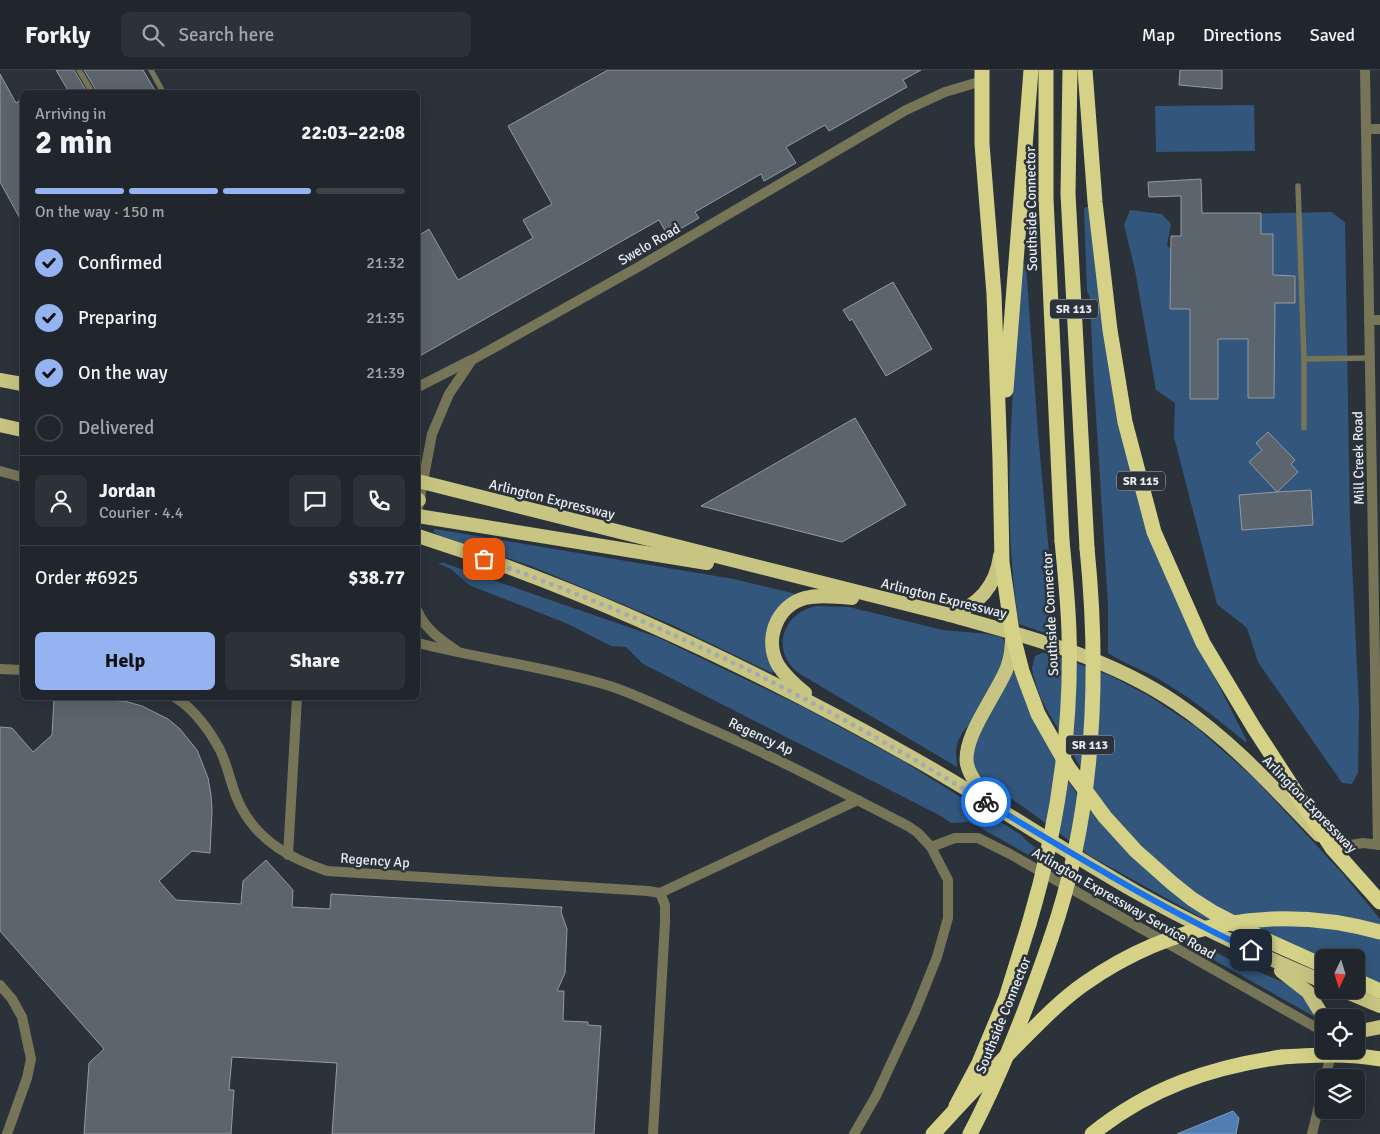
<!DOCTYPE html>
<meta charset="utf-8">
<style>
body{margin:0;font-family:Signika,sans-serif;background:#2d3238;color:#f1f3f6;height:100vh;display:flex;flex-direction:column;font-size:19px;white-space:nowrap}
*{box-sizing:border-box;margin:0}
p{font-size:16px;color:#a2a5a9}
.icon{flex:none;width:28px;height:28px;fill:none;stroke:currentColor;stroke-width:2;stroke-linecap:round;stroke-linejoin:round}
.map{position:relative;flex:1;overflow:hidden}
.drawer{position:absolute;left:20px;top:20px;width:400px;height:610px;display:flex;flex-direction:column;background:#20262c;border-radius:8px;box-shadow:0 5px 20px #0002,0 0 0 1px #3d4348}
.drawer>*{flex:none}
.needle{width:32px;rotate:184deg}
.controls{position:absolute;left:1315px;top:879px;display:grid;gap:10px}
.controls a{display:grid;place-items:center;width:50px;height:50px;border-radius:8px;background:#20262c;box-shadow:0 5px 20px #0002,0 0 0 1px #3d4348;font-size:25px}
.pin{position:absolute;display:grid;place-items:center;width:42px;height:42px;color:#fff;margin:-21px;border-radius:10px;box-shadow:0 2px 8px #0006}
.courier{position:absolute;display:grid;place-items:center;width:50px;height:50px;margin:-25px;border:4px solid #1a73e8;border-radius:50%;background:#fff;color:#222;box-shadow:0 1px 6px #0007}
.summary em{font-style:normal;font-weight:700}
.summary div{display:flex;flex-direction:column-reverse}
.summary{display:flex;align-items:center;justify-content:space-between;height:85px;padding:0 15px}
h1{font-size:32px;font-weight:700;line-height:38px}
.bar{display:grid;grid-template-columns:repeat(4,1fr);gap:8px 5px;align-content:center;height:60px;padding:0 15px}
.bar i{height:6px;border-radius:4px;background:#3d4348}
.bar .on{background:#95b2f1}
.bar p{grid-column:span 4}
.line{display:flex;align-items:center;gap:12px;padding:0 15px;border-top:1px solid #3d4348}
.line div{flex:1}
.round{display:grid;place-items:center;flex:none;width:52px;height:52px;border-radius:8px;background:#2d3238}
ol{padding:0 15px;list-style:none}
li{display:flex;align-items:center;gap:15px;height:55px}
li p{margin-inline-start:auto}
li .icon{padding:5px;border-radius:50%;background:#95b2f1;color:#111;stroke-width:4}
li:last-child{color:#a2a5a9}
li i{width:28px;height:28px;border:2px solid #3d4348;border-radius:50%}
.primary-button{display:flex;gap:10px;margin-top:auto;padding:10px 15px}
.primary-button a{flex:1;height:58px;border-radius:8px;background:#95b2f1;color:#111;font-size:20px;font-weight:700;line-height:58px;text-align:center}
.primary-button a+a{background:#2d3238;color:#f1f3f6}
header{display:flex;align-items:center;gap:30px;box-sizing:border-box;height:70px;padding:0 25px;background:#20262c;border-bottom:1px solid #3d4348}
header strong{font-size:24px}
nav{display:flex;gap:28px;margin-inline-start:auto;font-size:18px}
.search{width:350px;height:45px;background:#2d3238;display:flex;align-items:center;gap:12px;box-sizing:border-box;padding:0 18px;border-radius:8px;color:#a2a5a9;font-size:19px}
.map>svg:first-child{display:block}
</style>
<header>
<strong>Forkly</strong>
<div class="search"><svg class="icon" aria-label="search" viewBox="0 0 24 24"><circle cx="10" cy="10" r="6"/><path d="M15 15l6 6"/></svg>Search here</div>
<nav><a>Map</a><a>Directions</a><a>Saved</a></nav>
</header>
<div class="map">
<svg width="1380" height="1064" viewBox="0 0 1380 1064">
<rect width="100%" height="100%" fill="#2b323a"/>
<g fill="#32567c">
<path d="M 1254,35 L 1255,81 L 1156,82 L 1155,36 Z"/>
<path d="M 1088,137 L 1112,313 L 1190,559 L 1247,671 L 1245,672 C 1217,648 1188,626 1157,608 C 1141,599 1123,593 1108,583 L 1108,536 L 1093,298 L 1090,228 L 1087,221 L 1084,138 Z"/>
<path d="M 1130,140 L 1162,144 L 1171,154 L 1167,176 L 1182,186 L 1240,144 L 1331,142 L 1345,152 L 1350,451 L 1359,638 L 1358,703 L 1352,714 L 1342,713 L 1258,592 L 1247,558 L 1217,534 L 1174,367 L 1175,333 L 1156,320 L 1135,200 L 1124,155 Z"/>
<path d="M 1022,194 L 1026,195 L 1038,363 L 1052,516 L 1054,566 L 1019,554 C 1000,435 1014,314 1022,194 Z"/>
<path d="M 435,459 L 734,509 L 796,524 C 773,550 753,565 775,601 L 772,603 L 670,554 L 531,496 L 436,464 L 433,461 Z"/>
<path d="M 438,493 L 444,493 L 657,567 L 803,637 L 903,691 L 1021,765 L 1029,773 L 1085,810 L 1168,858 L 1225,887 L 1287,914 L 1303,925 L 1314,943 L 1313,946 L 979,757 L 968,752 L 951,753 L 941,746 L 643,594 L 626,577 L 611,576 L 568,554 L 469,515 L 451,499 Z"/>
<path d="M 817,536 L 849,537 L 943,560 L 988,564 L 1003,568 L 1006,578 L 1006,587 L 974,651 L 964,660 L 958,671 L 956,680 L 957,697 L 800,604 C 795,600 790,596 787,590 C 774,565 792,540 817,536 Z"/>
<path d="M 1042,583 L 1052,584 L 1109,605 L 1149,626 L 1196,657 L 1254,708 L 1343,804 L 1380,849 L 1380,918 L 1356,906 L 1356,888 L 1324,888 L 1324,892 L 1216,838 L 1171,804 L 1121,756 L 1098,727 L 1051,647 L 1041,629 L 1033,605 L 1032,598 L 1035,586 Z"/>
<path d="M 1011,602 L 1014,602 L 1016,606 L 1032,643 L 1065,706 L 1080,729 L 1119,773 L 1278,882 L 1276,883 L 1200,847 L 1090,786 L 1029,741 L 982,708 L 972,694 L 973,676 Z"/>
</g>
<path fill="#507eb2" stroke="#7d9fc5" d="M 1233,1041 L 1239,1048 L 1236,1064 L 1177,1064 Z"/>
<g fill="#5c656e" stroke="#929aa5">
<path d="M 56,0 L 74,0 L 87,22 L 69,22 Z"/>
<path d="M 84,0 L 143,0 L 156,22 L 97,22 Z"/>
<path d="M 608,0 L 921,0 L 903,10 L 907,17 L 829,61 L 825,55 L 786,77 L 796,93 L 764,111 L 761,104 L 695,142 L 699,148 L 668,166 L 659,150 L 418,287 L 418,166 L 429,159 L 458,210 L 533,168 L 523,150 L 552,134 L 508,56 Z"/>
<path d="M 1180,0 L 1222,0 L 1222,19 L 1179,15 Z"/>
<path d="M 0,4 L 16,33 L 22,29 L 22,152 L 0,112 Z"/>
<path d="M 1201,109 L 1202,143 L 1261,143 L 1261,164 L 1273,164 L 1273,205 L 1295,206 L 1295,233 L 1275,233 L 1274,328 L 1248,328 L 1248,269 L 1218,269 L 1218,329 L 1190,329 L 1190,239 L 1170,239 L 1171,166 L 1181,166 L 1181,126 L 1149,127 L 1148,112 Z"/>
<path d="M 893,212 L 932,279 L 886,306 L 852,249 L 850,251 L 843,240 Z"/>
<path d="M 855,348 L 906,435 L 842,472 L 701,436 Z"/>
<path d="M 1268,362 L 1295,390 L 1291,394 L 1298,402 L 1277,422 L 1311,420 L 1313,455 L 1242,460 L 1239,425 L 1277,422 L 1249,392 L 1262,380 L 1256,373 Z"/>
<path d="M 54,628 L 124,631 L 142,636 L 168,649 L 180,659 L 197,680 L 208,708 L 211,725 L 212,741 L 210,783 L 192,781 L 159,811 L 176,830 L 241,834 L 243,811 L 266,790 L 293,820 L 292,837 L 330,839 L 331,824 L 562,837 L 561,842 L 567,859 L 565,903 L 557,921 L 564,921 L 563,951 L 588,952 L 588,955 L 601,956 L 594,1064 L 332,1064 L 337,993 L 232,987 L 229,1020 L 234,1020 L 231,1064 L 84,1064 L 89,993 L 104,979 L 0,861 L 0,657 L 12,658 L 33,682 L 52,665 Z"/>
</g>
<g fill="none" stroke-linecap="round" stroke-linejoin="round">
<g stroke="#767558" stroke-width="5.5">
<path d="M 79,0 L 92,22"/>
<path d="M 151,0 L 163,22"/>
<path d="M 1298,116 L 1304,289"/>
<path d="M 1304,358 L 1304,289 L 1370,288"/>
</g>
<g stroke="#767558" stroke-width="10">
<path d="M 1367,59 L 1380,59"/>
<path d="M 1369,250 L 1380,250"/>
<path d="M 418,317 L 471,290"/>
<path d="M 0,401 L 22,407"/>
<path d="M 418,438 L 432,364 L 449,324 L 472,290 L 640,196 L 906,40 L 945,22 L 982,11"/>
<path d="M 418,542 C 426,560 441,570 457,581"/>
<path d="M 418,573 C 481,589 547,597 610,616 C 637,625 664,638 690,650 C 765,682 836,719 908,756 L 918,763 L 931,777 L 948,810 L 948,848 L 937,887 L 915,942 L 876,1026 L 854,1064"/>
<path d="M 0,599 L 22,600"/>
<path d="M 176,628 C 194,639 210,661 220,680 C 229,698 231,719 241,737 C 259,772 292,789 327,801 L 648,821 L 660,823 L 665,835 L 665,852 L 653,1064"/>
<path d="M 931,777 L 955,768 L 978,768 L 1010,784 L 1324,962"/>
<path d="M 288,785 L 297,628"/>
<path d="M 660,823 L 858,730"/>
<path d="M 0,915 L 12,929 L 22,947 L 31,989 L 27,1008 L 7,1064"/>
</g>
<g stroke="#767558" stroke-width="10">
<path d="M 1365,0 L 1378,775"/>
<path d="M 1332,778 L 1363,773 L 1380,775"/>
<path d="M 1325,1008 L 1332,981"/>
<path d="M 1312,1064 L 1324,1015"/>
</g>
<g stroke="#c8c582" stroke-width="14">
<path d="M 0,310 L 22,314"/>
<path d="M 0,355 L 22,360"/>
<path d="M 418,411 L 950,545 C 1029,567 1108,587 1176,633 C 1230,669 1275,719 1319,765"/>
<path d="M 418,430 L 419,430"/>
<path d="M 418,446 L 707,493"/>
<path d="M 418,466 C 591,521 755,599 913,688 C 989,731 1061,779 1136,822 C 1196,856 1260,885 1324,912"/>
<path d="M 950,545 C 978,536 996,516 1000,486"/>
<path d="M 805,623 C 795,615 785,606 778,595 C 764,570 776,536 805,528 C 820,524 836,527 852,528"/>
<path d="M 995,731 C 983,721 970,709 967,694 C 962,667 997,624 1007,598 C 1011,588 1012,578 1012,567"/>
<path d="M 1281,901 L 1308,922 L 1324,948"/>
<path d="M 1342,920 L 1380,936"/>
<path d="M 1356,962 L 1380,957"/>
</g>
<g stroke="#d5d288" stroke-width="15">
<path d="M 982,0 L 982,74 L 994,224 L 1000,390 L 1002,492 L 1012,562 L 1022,601 L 1038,644 L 1068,697 L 1105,747 L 1136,781 L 1172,813 L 1192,829 L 1214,843 L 1266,870 L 1324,896"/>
<path d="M 1046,0 L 1046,128 L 1062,471"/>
<path d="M 1070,0 L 1068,124 L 1087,478"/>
<path d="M 1085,0 L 1095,132 L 1110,260 L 1125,352 L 1154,462 L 1203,573 L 1254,658 L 1332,778 L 1380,832"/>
<path d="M 1006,320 L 1031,0"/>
<path d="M 1356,910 L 1380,921"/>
<path d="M 956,1036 L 979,993 L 1006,928 L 1029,854"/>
<path d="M 970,1064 C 1003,1001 1028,935 1051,868"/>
<path d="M 1092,1064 C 1149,1018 1211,997 1282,987"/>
</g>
<g stroke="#d5d288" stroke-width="15">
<path d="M 1029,854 C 1057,760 1072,661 1069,562 C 1068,532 1065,501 1062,471"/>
<path d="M 1051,868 C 1094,744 1100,608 1087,478"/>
<path d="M 1282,987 C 1315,985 1348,983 1380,989"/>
<path d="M 933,1064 C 965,1029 997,995 1030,962 C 1047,945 1064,928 1084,914 C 1172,852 1277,833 1380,862"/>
</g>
</g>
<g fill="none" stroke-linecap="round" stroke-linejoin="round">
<path stroke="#a5abb1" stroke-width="5" stroke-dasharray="0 9" d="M 484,489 C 592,528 697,572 799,626 C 863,659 924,695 986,732"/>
<path stroke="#1a73e8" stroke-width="6" d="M 986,732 C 1073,784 1159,837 1251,880"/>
</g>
<g text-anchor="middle" stroke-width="5" stroke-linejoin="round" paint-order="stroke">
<g fill="#2b323a" stroke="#afb4ba" stroke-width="1">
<rect x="1050" y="229.5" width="48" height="19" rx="4"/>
<rect x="1117" y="401.5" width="48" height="19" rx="4"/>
<rect x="1066" y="665.5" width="48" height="19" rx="4"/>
</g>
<g font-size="12" font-weight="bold" fill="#e7ecf1">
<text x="1074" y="243">SR 113</text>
<text x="1141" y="415">SR 115</text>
<text x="1090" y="679">SR 113</text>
</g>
<g font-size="14" fill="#e7ecf1" stroke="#2b323a">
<text transform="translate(1031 139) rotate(-91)" y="5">Southside Connector</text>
<text transform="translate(649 174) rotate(-30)" y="5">Swelo Road</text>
<text transform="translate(1358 388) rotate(-91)" y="5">Mill Creek Road</text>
<text transform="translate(552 429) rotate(14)" y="5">Arlington Expressway</text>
<text transform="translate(944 528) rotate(14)" y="5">Arlington Expressway</text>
<text transform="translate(1050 544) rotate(-93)" y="5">Southside Connector</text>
<text transform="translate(761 666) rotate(25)" y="5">Regency Ap</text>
<text transform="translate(1310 734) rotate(46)" y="5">Arlington Expressway</text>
<text transform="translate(375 790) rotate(4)" y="5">Regency Ap</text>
<text transform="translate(1124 833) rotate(30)" y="5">Arlington Expressway Service Road</text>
<text transform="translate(1003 945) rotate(-68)" y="5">Southside Connector</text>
</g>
</g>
</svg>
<div class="controls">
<a><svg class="needle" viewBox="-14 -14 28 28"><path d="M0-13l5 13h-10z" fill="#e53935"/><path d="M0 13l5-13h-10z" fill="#a2a5a9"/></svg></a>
<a><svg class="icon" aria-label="locate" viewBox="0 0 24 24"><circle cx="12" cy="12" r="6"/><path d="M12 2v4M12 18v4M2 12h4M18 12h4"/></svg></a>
<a><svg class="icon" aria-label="layers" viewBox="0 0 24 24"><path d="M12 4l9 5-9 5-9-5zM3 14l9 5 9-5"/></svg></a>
</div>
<div class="pin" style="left:484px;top:489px;background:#ea580c"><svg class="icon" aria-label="bag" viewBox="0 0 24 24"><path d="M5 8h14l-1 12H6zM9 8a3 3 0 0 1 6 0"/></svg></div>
<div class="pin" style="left:1251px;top:880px;background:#1f2937"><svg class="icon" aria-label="home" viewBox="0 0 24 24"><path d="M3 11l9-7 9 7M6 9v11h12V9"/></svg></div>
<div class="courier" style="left:986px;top:732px"><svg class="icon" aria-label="bike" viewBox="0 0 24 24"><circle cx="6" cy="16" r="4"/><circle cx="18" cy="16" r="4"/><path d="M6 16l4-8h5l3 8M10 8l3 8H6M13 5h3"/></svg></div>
<section class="drawer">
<div class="summary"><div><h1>2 min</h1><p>Arriving in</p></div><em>22:03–22:08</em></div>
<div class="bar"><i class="on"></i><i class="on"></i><i class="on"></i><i></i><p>On the way · 150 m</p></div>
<ol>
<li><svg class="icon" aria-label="check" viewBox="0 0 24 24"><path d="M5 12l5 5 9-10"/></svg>Confirmed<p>21:32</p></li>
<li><svg class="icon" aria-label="check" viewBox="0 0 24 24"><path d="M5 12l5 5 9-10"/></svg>Preparing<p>21:35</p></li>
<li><svg class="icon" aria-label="check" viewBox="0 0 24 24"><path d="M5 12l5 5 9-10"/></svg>On the way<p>21:39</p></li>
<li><i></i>Delivered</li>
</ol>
<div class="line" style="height:90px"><a class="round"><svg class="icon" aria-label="person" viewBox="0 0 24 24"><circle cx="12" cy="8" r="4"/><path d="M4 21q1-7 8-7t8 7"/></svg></a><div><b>Jordan</b><p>Courier · 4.4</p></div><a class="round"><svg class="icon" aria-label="chat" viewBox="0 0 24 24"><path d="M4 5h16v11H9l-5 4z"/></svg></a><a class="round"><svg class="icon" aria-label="phone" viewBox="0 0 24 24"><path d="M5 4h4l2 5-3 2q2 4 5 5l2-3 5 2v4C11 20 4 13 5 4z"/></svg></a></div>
<div class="line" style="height:65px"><div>Order #6925</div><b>$38.77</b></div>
<div class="primary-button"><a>Help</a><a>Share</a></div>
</section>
</div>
